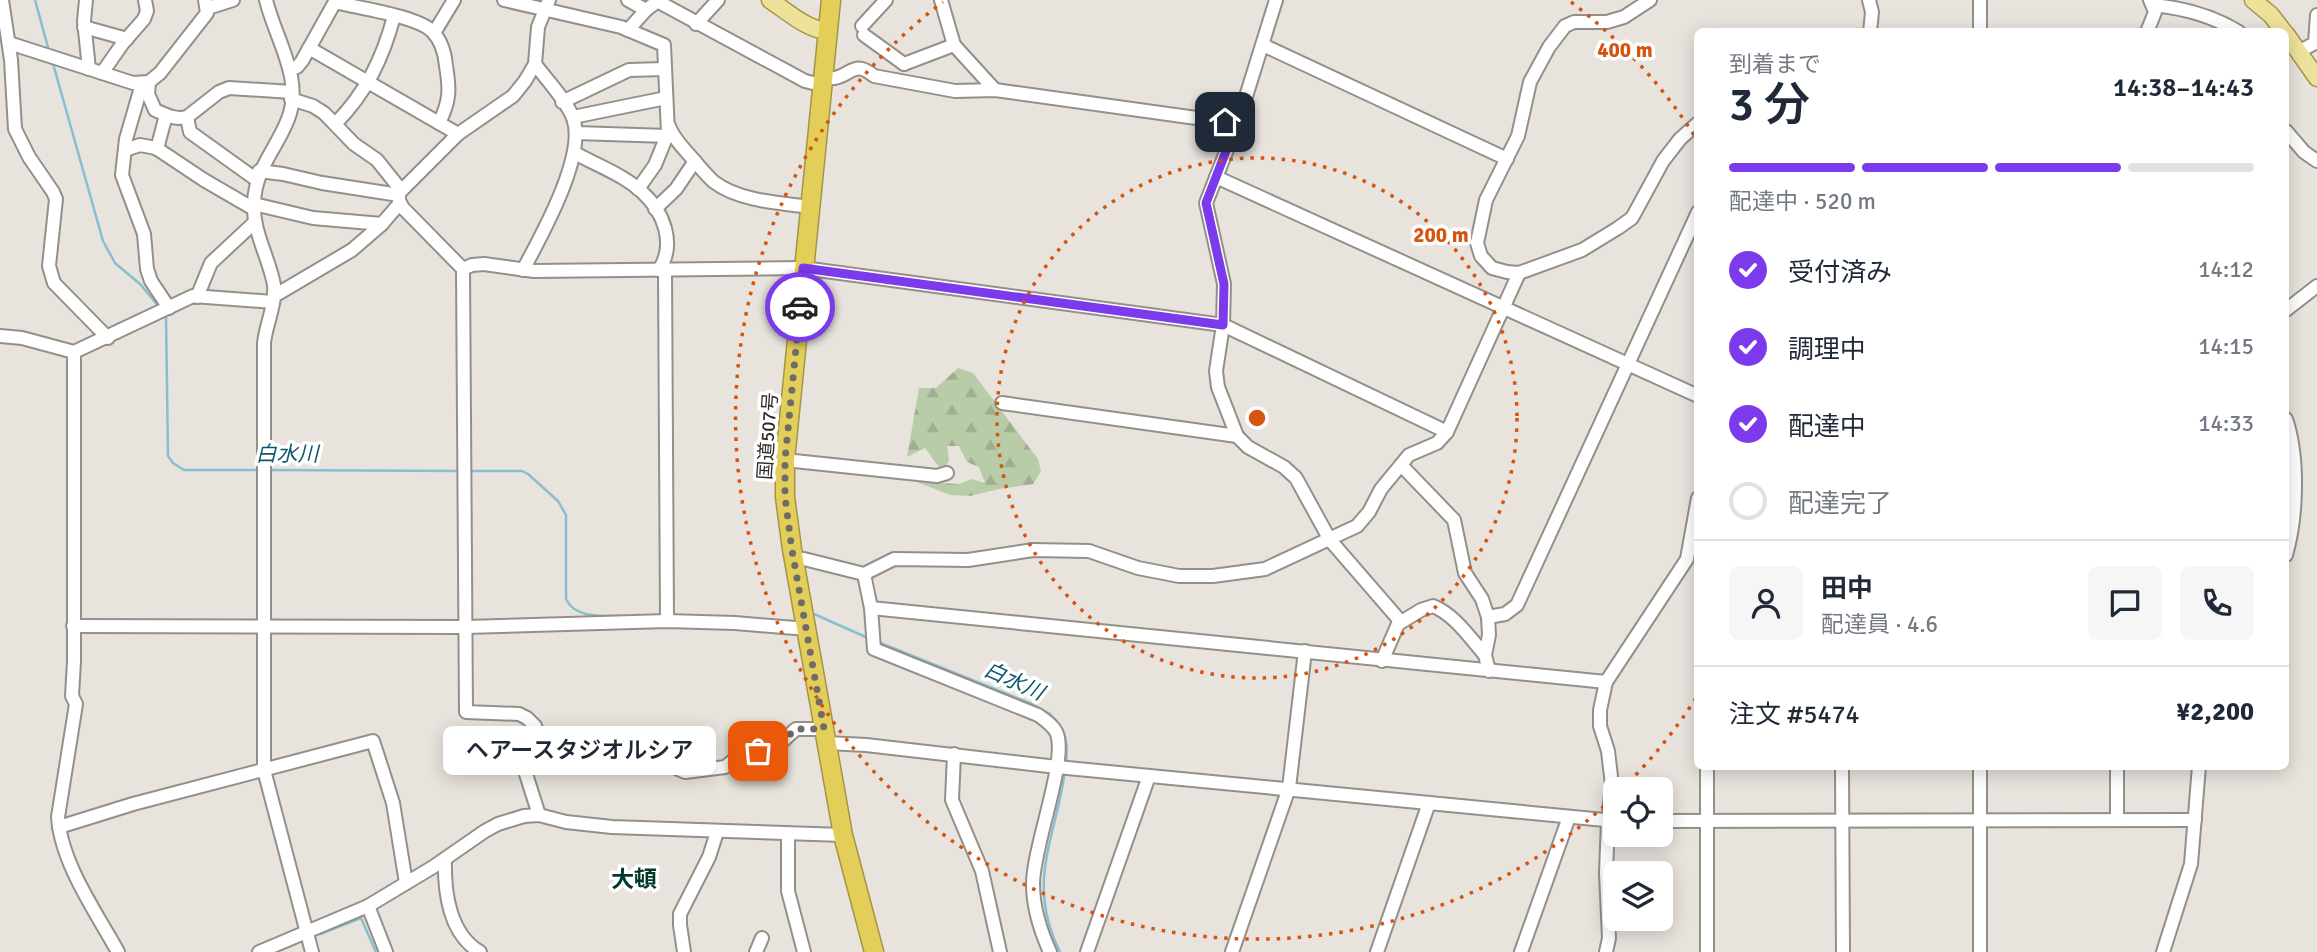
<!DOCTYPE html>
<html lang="ja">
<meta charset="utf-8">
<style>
body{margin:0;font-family:Signika,"Noto Sans JP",sans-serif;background:#f6f6f7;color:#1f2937;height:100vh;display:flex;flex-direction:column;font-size:26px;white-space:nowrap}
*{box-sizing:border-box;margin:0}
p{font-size:23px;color:#747a83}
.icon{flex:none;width:38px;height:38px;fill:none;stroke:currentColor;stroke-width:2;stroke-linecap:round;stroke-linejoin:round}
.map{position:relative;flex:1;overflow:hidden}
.side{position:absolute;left:1694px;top:28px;width:595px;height:742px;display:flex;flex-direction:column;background:#fff;border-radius:10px;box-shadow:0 4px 18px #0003}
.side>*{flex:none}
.buttons{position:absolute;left:1603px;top:777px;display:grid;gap:14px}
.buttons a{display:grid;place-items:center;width:70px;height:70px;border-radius:10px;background:#fff;box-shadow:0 4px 18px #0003;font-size:35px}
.pin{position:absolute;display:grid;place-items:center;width:60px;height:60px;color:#fff;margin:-30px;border-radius:14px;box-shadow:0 4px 10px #0006}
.courier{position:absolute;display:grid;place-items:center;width:70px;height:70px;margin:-35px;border:5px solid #7c3aed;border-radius:50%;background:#fff;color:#222;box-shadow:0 2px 9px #0007}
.bubble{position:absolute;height:49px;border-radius:10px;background:#fff;box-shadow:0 4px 18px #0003;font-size:23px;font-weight:600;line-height:49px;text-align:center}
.head em{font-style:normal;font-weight:600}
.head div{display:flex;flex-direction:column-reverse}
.head{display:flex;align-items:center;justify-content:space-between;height:119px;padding:0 35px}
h1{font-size:46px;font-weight:600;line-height:52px}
.bar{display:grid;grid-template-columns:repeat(4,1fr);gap:10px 7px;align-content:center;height:84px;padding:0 35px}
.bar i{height:9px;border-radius:5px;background:#e0e1e3}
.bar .active{background:#7c3aed}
.bar p{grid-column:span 4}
.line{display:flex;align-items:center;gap:18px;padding:0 35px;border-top:2px solid #e0e1e3}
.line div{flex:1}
.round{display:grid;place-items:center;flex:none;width:74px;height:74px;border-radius:10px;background:#f6f6f7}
ol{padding:0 35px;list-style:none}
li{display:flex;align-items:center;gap:21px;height:77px}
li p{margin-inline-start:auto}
li .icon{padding:7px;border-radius:50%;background:#7c3aed;color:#fff;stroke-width:4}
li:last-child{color:#747a83}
li i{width:38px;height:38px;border:4px solid #e0e1e3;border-radius:50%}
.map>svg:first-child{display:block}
</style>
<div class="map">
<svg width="2317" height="952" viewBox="0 0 2317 952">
<defs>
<pattern id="forest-firs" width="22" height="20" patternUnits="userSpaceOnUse" patternTransform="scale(1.75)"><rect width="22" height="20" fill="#b8cca7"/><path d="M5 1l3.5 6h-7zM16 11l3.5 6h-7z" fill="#9eaf90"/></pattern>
</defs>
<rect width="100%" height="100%" fill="#e9e3dd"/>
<path fill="url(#forest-firs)" d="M 958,368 L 973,373 L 1038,459 L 1041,471 L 1033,484 L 999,489 L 970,496 L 950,495 L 917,482 L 960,484 L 971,479 L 985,483 L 979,467 L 967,462 L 959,446 L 947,446 L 949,460 L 943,472 L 925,448 L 907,457 L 919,388 L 936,388 Z"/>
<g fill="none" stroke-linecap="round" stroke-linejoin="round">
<g stroke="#88bfcf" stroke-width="2.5">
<path d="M 35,0 L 49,51"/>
<path d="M 52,60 L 103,241 L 115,263 L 140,284 L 160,308"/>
<path d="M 164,314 L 166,317 L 168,456 L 173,463 L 184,470 L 261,470"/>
<path d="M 267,470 L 460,471"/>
<path d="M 467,471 L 522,471 L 528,474 L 558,501 L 566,515 L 566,599 C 576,621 609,615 630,616"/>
<path d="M 814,614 L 868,638"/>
<path d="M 784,621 L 792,621"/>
<path d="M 878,642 L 1032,704 L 1050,714 L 1056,721"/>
<path d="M 1060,727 C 1068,737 1067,751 1066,764"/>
<path d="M 320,934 L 361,918 L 376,952"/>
<path d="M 1060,952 C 1025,881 1056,840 1065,770"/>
</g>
<g stroke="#958f8a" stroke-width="16">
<g id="minor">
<path d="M 2,0 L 11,60 L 15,129 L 29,157 L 53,192 L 56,199 L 49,266 L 54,283 L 108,338"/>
<path d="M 86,0 L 84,21 L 89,69"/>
<path d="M 266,0 C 275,38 304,79 288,119 C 276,150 256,167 254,202 C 252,231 269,257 274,285 C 276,305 266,324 264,343 L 264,770 L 312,952"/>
<path d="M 504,0 L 621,27 L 664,45 L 668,133 L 655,165 L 638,189"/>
<path d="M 628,0 L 646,10"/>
<path d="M 941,0 L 954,45 L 995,90"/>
<path d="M 1276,0 L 1239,119 L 1206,203 L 1224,284 L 1223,325 L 1216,371 L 1218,387 L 1237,436 L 1248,447 L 1284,467 L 1296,478 L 1330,540 L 1401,622"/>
<path d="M 1650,0 L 1624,17 L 1607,22 L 1574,22 L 1565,26 L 1549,47 L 1530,82 L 1518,136 L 1486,200 L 1477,243 L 1481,256 L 1492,268 L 1507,272 L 1519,273 L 1582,250 L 1618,228 L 1632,218 L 1663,161 L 1680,139 L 1698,123"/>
<path d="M 1869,0 L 1872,12 L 1870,32"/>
<path d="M 657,1 L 805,81 L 821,85"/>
<path d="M 335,2 C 358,8 416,16 432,31 C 441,40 445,54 446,66 C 450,90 450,101 439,123"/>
<path d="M 2153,5 C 2184,8 2213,16 2239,32"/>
<path d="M 208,8 L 233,0"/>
<path d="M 696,24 L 718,0"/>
<path d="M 862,26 L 886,0"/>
<path d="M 84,27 L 127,39"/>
<path d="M 628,30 L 646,10 L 659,0"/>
<path d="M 1980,32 L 1980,0"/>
<path d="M 2147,32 L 2155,12 L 2150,0"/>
<path d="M 434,33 L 454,0"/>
<path d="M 864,35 L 904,64"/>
<path d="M 9,43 L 133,83 L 149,82 L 160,73 L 207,13 L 205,0"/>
<path d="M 1263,45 L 1507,159"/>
<path d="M 309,48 L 458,134"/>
<path d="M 2298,52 L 2315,43 L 2317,15"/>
<path d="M 904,64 L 954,45"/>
<path d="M 291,69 L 297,67 L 302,61 L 336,0"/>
<path d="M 102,73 L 123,43 L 144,19 L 147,11 L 145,0"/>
<path d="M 822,78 C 826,78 831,78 835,78 C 852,74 855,60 874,76 L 955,91 L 995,90 L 1225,122 L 1233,133"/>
<path d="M 149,82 L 148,94 L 155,110 C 166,115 175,120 187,117 L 219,92 L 229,88 L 292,92"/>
<path d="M 142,84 L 126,139 L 122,175 L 144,234 L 147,269 L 151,281 L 169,308"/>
<path d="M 291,99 L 313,106 L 324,113 L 354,144 L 377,160 L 401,190"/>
<path d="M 562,102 L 629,70 L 664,69"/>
<path d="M 187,117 L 190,132 L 257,180"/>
<path d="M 573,117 L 666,98"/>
<path d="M 335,124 C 366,93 383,58 394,16"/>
<path d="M 669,126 C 673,138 684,149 692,158 C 699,166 706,175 714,182 C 739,201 780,203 810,207"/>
<path d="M 2286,131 L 2304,152 L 2317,161"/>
<path d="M 576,133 L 668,136"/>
<path d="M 157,149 L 166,115"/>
<path d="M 125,150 L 140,145 L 156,148 L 204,180 L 254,209"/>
<path d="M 575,153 C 596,165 624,175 642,192 C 664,212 676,244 659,270"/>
<path d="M 259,171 L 283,174 L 322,183 L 399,195"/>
<path d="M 1216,177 L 1698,396"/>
<path d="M 254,204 L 313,218 L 382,224"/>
<path d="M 655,209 L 676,189 L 695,161"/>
<path d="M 463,269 L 472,265 L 484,264 L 534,271 L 803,268 L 1223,325 L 1447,432"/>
<path d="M 665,269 L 667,621"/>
<path d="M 523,270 C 541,236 587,155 573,118 C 567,101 546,79 535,64"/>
<path d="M 274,296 L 352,250 L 381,225 L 400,203"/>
<path d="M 197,297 L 211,263 L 255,222"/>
<path d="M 2286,310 L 2317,286"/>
<path d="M 0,336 L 22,338 L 74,352 L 193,296 L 273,302"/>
<path d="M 74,352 L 74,661 L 72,696 L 76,704 L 58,817 C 61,863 96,912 118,952"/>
<path d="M 1002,403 L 1237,436"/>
<path d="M 2286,419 C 2299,457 2297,517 2286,555"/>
<path d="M 785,460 L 937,476 L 947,473"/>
<path d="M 1401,465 L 1454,520 L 1465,573 L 1482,599 L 1488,617 L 1489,635 L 1485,655 L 1489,671"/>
<path d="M 793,559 L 804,559 L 864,574 L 894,559 L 968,560 L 1033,550 L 1089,551 L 1138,568 L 1179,576 L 1213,576 L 1265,569 L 1357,526 L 1369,512 L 1381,489 L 1409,455 L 1437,443 L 1447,432 L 1519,273"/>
<path d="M 864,574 L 871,608 L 874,649 L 1038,715 C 1045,720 1054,726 1057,734 C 1067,762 1033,847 1033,884 C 1033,908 1040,930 1050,952"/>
<path d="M 871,608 L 1606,682"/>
<path d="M 1488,617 L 1505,614 L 1517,605 L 1698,212"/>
<path d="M 73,626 L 466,627 L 667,621 L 735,623 L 807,629"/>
<path d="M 1382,661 L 1398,624 L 1421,610 L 1433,606 C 1455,615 1470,638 1485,655"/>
<path d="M 674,736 L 678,769 L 685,772 L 725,767 L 739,756 L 776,747 L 796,729 L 824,729"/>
<path d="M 827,743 L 866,745 L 1057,767 L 1615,821"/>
<path d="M 954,754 L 952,800 L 982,871 L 1000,952"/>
<path d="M 1842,766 L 1843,952"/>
<path d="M 1980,766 L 1980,952"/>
<path d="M 539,815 L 526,774 L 527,766 L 539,744 L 539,736 L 535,726 L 527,718 L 519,714 L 466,712 L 463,269 L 403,208 L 399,201 L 399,193 L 458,134 L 513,96 L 525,81 L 535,64 L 538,27 L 549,0"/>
<path d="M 2117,820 L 2117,766"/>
<path d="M 1661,821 L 2195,820"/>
<path d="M 59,827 L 133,804 L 373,741 L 393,803 L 406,883"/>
<path d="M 788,834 L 788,891 L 804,952"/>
<path d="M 445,859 C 444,891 449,934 480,952"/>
<path d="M 368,906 L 386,952"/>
<path d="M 259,952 L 368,906 L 433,867 L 485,831 L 498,824 L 524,816 L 539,815 L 566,822 L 612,827 L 843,835"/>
<path d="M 684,952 L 680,925 L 680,914 L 709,857 L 717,832"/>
<path d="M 756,952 L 762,938"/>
<path d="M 1087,952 L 1149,776"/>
<path d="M 1232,952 L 1289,788 L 1305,651"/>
<path d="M 1377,952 L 1429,803"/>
<path d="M 1521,952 L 1569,817"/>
<path d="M 1606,952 L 1609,938 L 1606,873 L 1608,821 L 1612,785 L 1608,751 L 1600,726 L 1600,710 L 1606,682 L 1687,559 L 1698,498"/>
<path d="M 1707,952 L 1707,766"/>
<path d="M 2163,952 L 2191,864 L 2199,766"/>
</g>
</g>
<g stroke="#a39548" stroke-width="19">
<g id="major">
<path d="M 770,0 C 788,12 805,28 826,31"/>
<path d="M 2253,0 L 2271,15 L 2284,32"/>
<path d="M 2286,34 L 2317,78"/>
</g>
</g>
<g stroke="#a39548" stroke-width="21">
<path id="highway" d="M 831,0 L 785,460 L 785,497 L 792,549 L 843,835 L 874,952"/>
</g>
<use href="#minor" stroke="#fff" stroke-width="12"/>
<use href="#major" stroke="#eee29b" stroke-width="16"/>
<use href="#highway" stroke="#e2ce58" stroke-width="18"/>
</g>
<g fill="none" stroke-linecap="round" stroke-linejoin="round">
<path stroke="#6f6b68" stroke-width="7" stroke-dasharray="0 12.6" d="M 758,751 L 776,747 L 796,729 L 824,729 L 792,550 L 785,497 L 785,460 L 800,307"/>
<path stroke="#7c3aed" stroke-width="9" d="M 800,307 L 803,268 L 1223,325 L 1224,284 L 1206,203 L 1233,133 L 1225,122"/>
</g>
<g fill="none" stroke="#d5540f" stroke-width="3.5" stroke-dasharray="3.5 7">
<circle cx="1257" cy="418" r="260"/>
<path d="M1696 698A521 521 0 0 1 1625 786M1612 799A521 521 0 1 1 943 2M1571 2A521 521 0 0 1 1696 138"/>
</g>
<g text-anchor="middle" stroke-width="7" stroke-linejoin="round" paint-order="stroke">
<g font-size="19" fill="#2e2b29" stroke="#fff">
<text transform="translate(767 436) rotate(-86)" y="7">国道507号</text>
</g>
<g font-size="21" font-style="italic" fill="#0c586a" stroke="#fff">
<text x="287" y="461">白水川</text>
<text transform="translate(1014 681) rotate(24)" y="7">白水川</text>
</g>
<g font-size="23" font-weight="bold" fill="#00382a" stroke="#fff">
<text x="634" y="887">大頓</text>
</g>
</g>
<circle cx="1257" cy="418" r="10" fill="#d5540f" stroke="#fff" stroke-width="3.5"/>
<g font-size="21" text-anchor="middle" font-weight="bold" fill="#d5540f" stroke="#fff" stroke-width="7" stroke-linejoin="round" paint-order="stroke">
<text x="1625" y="57">400 m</text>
<text x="1441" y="242">200 m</text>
</g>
</svg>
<div class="buttons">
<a><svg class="icon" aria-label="locate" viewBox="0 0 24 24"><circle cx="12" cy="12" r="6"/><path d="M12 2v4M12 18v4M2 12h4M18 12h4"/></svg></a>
<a><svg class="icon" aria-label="layers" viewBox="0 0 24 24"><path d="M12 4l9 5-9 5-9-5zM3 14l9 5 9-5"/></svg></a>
</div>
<div class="pin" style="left:758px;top:751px;background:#ea580c"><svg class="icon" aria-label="bag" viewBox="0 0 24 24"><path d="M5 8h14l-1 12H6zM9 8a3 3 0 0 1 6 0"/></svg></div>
<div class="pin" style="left:1225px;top:122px;background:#1f2937"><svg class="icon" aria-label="home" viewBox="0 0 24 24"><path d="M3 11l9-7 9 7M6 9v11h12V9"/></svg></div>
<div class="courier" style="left:800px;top:307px"><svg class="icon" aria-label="car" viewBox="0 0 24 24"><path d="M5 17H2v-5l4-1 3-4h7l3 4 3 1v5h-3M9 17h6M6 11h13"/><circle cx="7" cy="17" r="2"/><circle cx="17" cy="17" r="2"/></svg></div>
<div class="bubble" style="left:443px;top:726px;width:273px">ヘアースタジオルシア</div>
<section class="side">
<div class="head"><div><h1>3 分</h1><p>到着まで</p></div><em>14:38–14:43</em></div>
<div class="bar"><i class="active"></i><i class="active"></i><i class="active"></i><i></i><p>配達中 · 520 m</p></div>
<ol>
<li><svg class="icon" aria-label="check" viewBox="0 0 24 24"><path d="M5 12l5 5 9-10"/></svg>受付済み<p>14:12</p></li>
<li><svg class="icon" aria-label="check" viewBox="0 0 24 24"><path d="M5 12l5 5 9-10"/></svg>調理中<p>14:15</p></li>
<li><svg class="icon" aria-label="check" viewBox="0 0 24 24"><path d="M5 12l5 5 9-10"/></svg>配達中<p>14:33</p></li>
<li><i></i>配達完了</li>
</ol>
<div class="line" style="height:126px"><a class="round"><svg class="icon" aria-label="person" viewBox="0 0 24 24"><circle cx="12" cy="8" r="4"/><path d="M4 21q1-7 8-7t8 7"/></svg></a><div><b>田中</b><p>配達員 · 4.6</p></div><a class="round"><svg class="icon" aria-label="chat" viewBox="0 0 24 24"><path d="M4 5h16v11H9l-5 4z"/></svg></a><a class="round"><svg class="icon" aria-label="phone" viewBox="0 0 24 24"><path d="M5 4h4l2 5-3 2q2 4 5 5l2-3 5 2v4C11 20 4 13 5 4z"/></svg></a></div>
<div class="line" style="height:91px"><div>注文 #5474</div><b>¥2,200</b></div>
</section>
</div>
